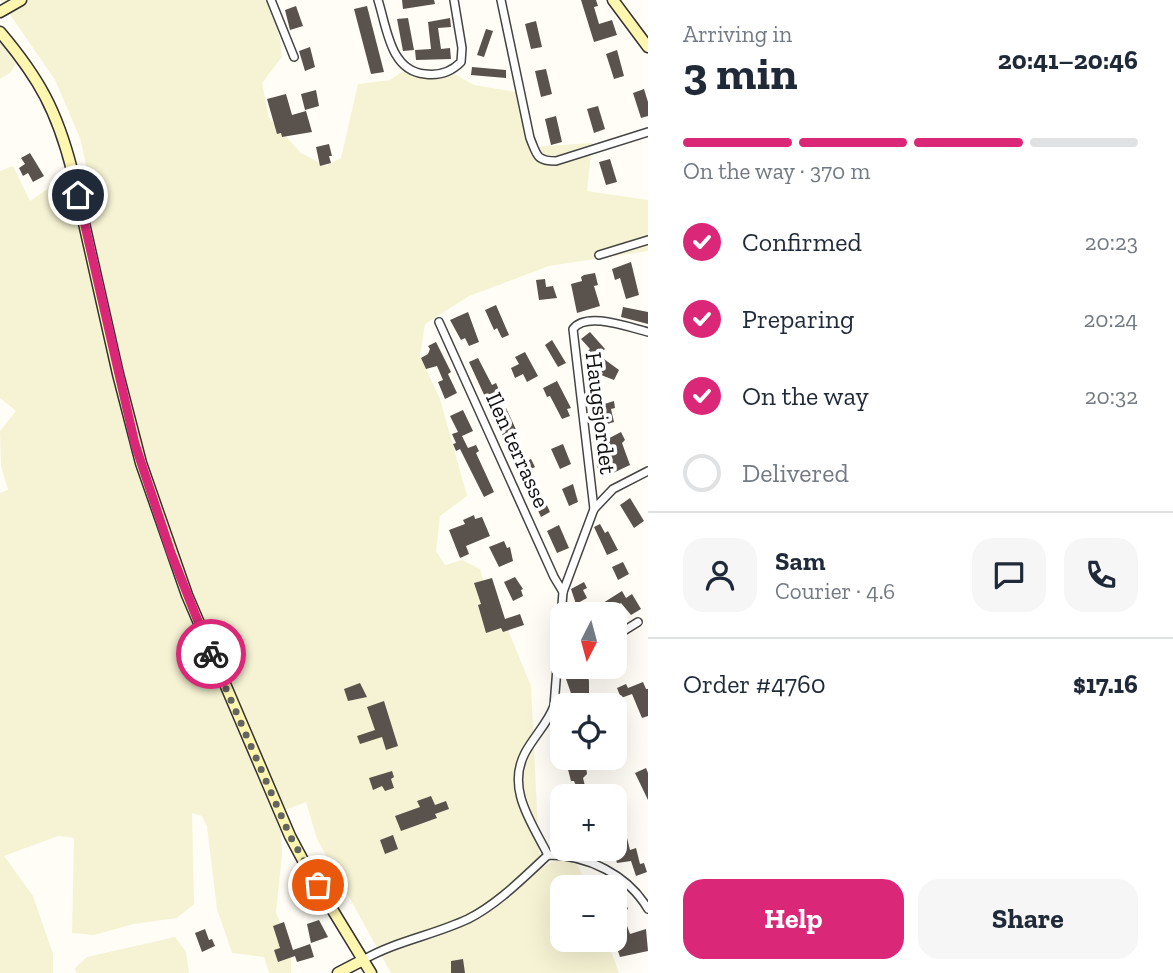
<!DOCTYPE html>
<meta charset="utf-8">
<style>
body{margin:0;font-family:"Zilla Slab",serif;background:#f6f6f7;color:#1f2937;height:100vh;display:flex;flex-direction:column;font-size:26px;white-space:nowrap}
*{box-sizing:border-box;margin:0}
p{font-size:23px;color:#747a83}
.icon{flex:none;width:38px;height:38px;fill:none;stroke:currentColor;stroke-width:2;stroke-linecap:round;stroke-linejoin:round}
.map{position:relative;flex:1;overflow:hidden}
.side{display:flex;flex-direction:column;background:#fff;width:525px}
.side>*{flex:none}
.needle{width:46px;rotate:186deg}
.controls{position:absolute;left:550px;top:602px;display:grid;gap:14px}
.controls a{display:grid;place-items:center;width:77px;height:77px;border-radius:14px;background:#fff;box-shadow:0 7px 28px #0002;font-size:35px}
.pin{position:absolute;display:grid;place-items:center;width:60px;height:60px;color:#fff;margin:-30px;border:4px solid #fff;border-radius:50%;box-shadow:0 2px 7px #0007}
.courier{position:absolute;display:grid;place-items:center;width:70px;height:70px;margin:-35px;border:5px solid #db2777;border-radius:50%;background:#fff;color:#222;box-shadow:0 2px 9px #0007}
.overview em{font-style:normal;font-weight:800}
.overview div{display:flex;flex-direction:column-reverse}
.overview{display:flex;align-items:center;justify-content:space-between;height:119px;padding:0 35px}
h1{font-size:46px;font-weight:800;line-height:52px}
.bar{display:grid;grid-template-columns:repeat(4,1fr);gap:10px 7px;align-content:center;height:84px;padding:0 35px}
.bar i{height:9px;border-radius:5px;background:#e0e1e3}
.bar .current{background:#db2777}
.bar p{grid-column:span 4}
.line{display:flex;align-items:center;gap:18px;padding:0 35px;border-top:2px solid #e0e1e3}
.line div{flex:1}
.round{display:grid;place-items:center;flex:none;width:74px;height:74px;border-radius:21px;background:#f6f6f7}
ol{padding:0 35px;list-style:none}
li{display:flex;align-items:center;gap:21px;height:77px}
li p{margin-inline-start:auto}
li .icon{padding:7px;border-radius:50%;background:#db2777;color:#fff;stroke-width:4}
li:last-child{color:#747a83}
li i{width:38px;height:38px;border:4px solid #e0e1e3;border-radius:50%}
.button{display:flex;gap:14px;margin-top:auto;padding:14px 35px}
.button a{flex:1;height:80px;border-radius:21px;background:#db2777;color:#fff;font-size:28px;font-weight:800;line-height:80px;text-align:center}
.button a+a{background:#f6f6f7;color:#1f2937}
main{display:flex;flex:1;min-height:0}
.map>svg:first-child{display:block}
</style>
<main>
<div class="map">
<svg width="648" height="973" viewBox="0 0 648 973">
<rect width="100%" height="100%" fill="#fffdf5"/>
<g fill="#f6f3d4">
<path d="M 0,0 L 269,0 L 280,39 L 282,57 L 262,83 L 269,118 L 301,153 L 326,166 L 341,158 L 358,84 L 390,80 L 406,69 L 454,74 L 474,85 L 522,93 L 533,147 L 592,143 L 587,191 L 648,200 L 648,251 L 549,266 L 469,296 L 425,324 L 420,356 L 440,399 L 467,496 L 440,516 L 436,551 L 445,565 L 462,560 L 480,569 L 489,603 L 504,620 L 531,686 L 539,853 L 545,866 L 551,862 L 567,860 L 577,864 L 588,887 L 562,887 L 562,940 L 607,940 L 619,973 L 391,973 L 317,839 L 306,802 L 275,814 L 281,834 L 282,854 L 276,912 L 291,951 L 291,973 L 269,973 L 264,957 L 232,953 L 217,909 L 207,827 L 202,816 L 192,813 L 194,904 L 177,918 L 134,924 L 94,935 L 72,933 L 74,838 L 58,836 L 4,856 L 33,896 L 53,954 L 53,973 L 0,973 L 0,493 L 8,490 L 1,466 L 0,431 L 16,411 L 0,398 L 0,171 L 13,166 L 30,201 L 65,177 L 87,169 L 80,138 L 55,80 Z"/>
<path d="M 0,42 L 17,62 L 11,72 L 0,79 Z"/>
<path d="M 175,937 L 186,952 L 189,973 L 76,973 L 75,968 L 87,957 Z"/>
</g>
<g fill="#5a524d">
<path d="M 402,0 L 434,0 L 435,4 L 403,9 Z"/>
<path d="M 581,0 L 596,0 L 598,6 L 594,7 L 599,24 L 612,20 L 617,35 L 594,42 Z"/>
<path d="M 296,6 L 303,26 L 290,30 L 285,10 Z"/>
<path d="M 367,6 L 384,72 L 371,74 L 354,9 Z"/>
<path d="M 408,18 L 414,50 L 403,51 L 397,19 Z"/>
<path d="M 450,18 L 451,27 L 438,28 L 441,49 L 450,48 L 451,59 L 416,60 L 415,50 L 431,49 L 428,22 Z"/>
<path d="M 536,21 L 542,47 L 531,49 L 525,24 Z"/>
<path d="M 486,29 L 493,31 L 484,57 L 477,55 Z"/>
<path d="M 310,47 L 315,67 L 305,71 L 299,51 Z"/>
<path d="M 617,50 L 624,76 L 614,79 L 606,54 Z"/>
<path d="M 472,67 L 506,70 L 506,78 L 471,75 Z"/>
<path d="M 546,69 L 552,94 L 541,97 L 535,71 Z"/>
<path d="M 644,89 L 648,102 L 648,116 L 641,118 L 633,93 Z"/>
<path d="M 316,90 L 319,106 L 305,110 L 301,94 Z"/>
<path d="M 286,94 L 292,115 L 306,111 L 312,132 L 282,137 L 281,133 L 277,134 L 267,99 Z"/>
<path d="M 598,106 L 605,129 L 594,133 L 587,109 Z"/>
<path d="M 556,116 L 562,142 L 551,145 L 545,119 Z"/>
<path d="M 329,144 L 332,156 L 329,156 L 331,163 L 320,166 L 316,147 Z"/>
<path d="M 30,153 L 44,176 L 33,182 L 28,173 L 23,176 L 19,168 L 25,164 L 21,158 Z"/>
<path d="M 610,159 L 617,182 L 606,185 L 599,162 Z"/>
<path d="M 631,262 L 639,295 L 626,299 L 620,278 L 615,280 L 612,269 Z"/>
<path d="M 595,273 L 598,285 L 594,286 L 600,306 L 577,313 L 571,284 L 582,281 L 581,277 L 584,275 Z"/>
<path d="M 545,279 L 546,287 L 553,286 L 557,298 L 539,300 L 536,280 Z"/>
<path d="M 496,305 L 509,335 L 502,338 L 497,328 L 494,330 L 485,310 Z"/>
<path d="M 623,307 L 648,312 L 648,324 L 621,317 Z"/>
<path d="M 468,312 L 479,342 L 469,346 L 465,338 L 461,340 L 450,320 Z"/>
<path d="M 590,332 L 605,349 L 587,364 L 582,355 L 590,349 L 581,339 Z"/>
<path d="M 552,340 L 566,363 L 558,367 L 545,345 Z"/>
<path d="M 436,342 L 451,372 L 448,374 L 457,393 L 445,399 L 438,382 L 443,380 L 437,366 L 426,369 L 421,358 L 428,354 L 430,349 L 428,346 Z"/>
<path d="M 525,352 L 538,376 L 527,382 L 523,374 L 515,378 L 511,368 L 519,364 L 515,357 Z"/>
<path d="M 478,358 L 492,385 L 496,383 L 500,392 L 486,399 L 469,362 Z"/>
<path d="M 604,359 L 619,370 L 614,380 L 601,375 L 603,373 L 598,370 Z"/>
<path d="M 557,381 L 571,408 L 567,409 L 570,416 L 562,419 L 550,396 L 547,397 L 543,388 Z"/>
<path d="M 614,401 L 615,408 L 611,409 L 614,422 L 604,425 L 601,405 Z"/>
<path d="M 506,408 L 519,436 L 514,438 L 525,462 L 531,459 L 535,467 L 531,469 L 535,478 L 524,483 L 499,427 L 504,425 L 498,412 Z"/>
<path d="M 463,410 L 473,431 L 462,436 L 468,448 L 476,445 L 479,451 L 476,453 L 494,492 L 484,497 L 460,449 L 456,451 L 453,444 L 456,443 L 452,434 L 458,432 L 450,416 Z"/>
<path d="M 621,432 L 625,440 L 622,443 L 630,465 L 613,473 L 611,468 L 599,473 L 596,463 L 602,461 L 597,450 L 600,448 L 598,444 Z"/>
<path d="M 563,444 L 571,464 L 560,469 L 551,449 Z"/>
<path d="M 573,484 L 578,502 L 569,506 L 562,489 Z"/>
<path d="M 543,497 L 550,512 L 541,517 L 534,502 Z"/>
<path d="M 630,498 L 644,521 L 634,528 L 620,505 Z"/>
<path d="M 474,515 L 475,519 L 482,517 L 490,536 L 466,546 L 469,554 L 460,558 L 449,530 L 465,524 L 463,520 Z"/>
<path d="M 600,524 L 605,533 L 608,531 L 618,550 L 607,555 L 594,527 Z"/>
<path d="M 559,525 L 569,548 L 557,553 L 547,531 Z"/>
<path d="M 504,541 L 507,548 L 510,547 L 513,561 L 499,567 L 489,547 Z"/>
<path d="M 623,562 L 629,574 L 618,580 L 612,567 Z"/>
<path d="M 515,577 L 523,589 L 521,590 L 523,596 L 513,601 L 504,582 Z"/>
<path d="M 492,578 L 505,619 L 520,614 L 524,625 L 503,632 L 501,628 L 486,633 L 478,605 L 481,604 L 474,583 Z"/>
<path d="M 584,582 L 587,588 L 583,590 L 587,598 L 576,604 L 571,589 Z"/>
<path d="M 622,591 L 626,598 L 632,594 L 641,609 L 631,615 L 621,603 L 608,611 L 603,603 Z"/>
<path d="M 587,672 L 589,681 L 589,694 L 579,695 L 579,697 L 573,699 L 566,679 Z"/>
<path d="M 643,682 L 646,689 L 648,689 L 648,716 L 642,718 L 632,694 L 621,698 L 617,688 L 626,684 L 628,688 Z"/>
<path d="M 360,683 L 367,697 L 348,701 L 344,689 Z"/>
<path d="M 384,701 L 398,746 L 386,750 L 382,737 L 360,744 L 357,736 L 375,730 L 367,707 Z"/>
<path d="M 614,721 L 627,742 L 614,750 Z"/>
<path d="M 565,758 L 585,758 L 587,774 L 583,778 L 585,786 L 577,788 L 574,781 L 571,781 Z"/>
<path d="M 646,768 L 648,773 L 648,800 L 635,773 Z"/>
<path d="M 392,771 L 394,777 L 391,779 L 394,788 L 385,791 L 382,786 L 373,790 L 369,778 Z"/>
<path d="M 608,786 L 611,796 L 582,796 L 581,795 Z"/>
<path d="M 431,796 L 435,805 L 446,801 L 449,809 L 435,814 L 437,818 L 401,831 L 395,816 L 420,807 L 417,801 Z"/>
<path d="M 623,822 L 630,850 L 636,848 L 640,864 L 644,863 L 647,872 L 636,876 L 631,861 L 617,863 L 614,853 L 618,851 L 614,839 L 614,825 Z"/>
<path d="M 393,835 L 398,849 L 385,854 L 380,840 Z"/>
<path d="M 616,885 L 620,899 L 624,898 L 628,909 L 622,912 L 630,934 L 646,929 L 648,951 L 620,957 L 614,939 L 621,937 L 614,917 L 614,886 Z"/>
<path d="M 319,920 L 328,937 L 311,943 L 307,924 Z"/>
<path d="M 284,922 L 293,950 L 310,944 L 314,957 L 297,962 L 295,956 L 278,962 L 274,950 L 280,948 L 273,926 Z"/>
<path d="M 205,929 L 209,940 L 212,939 L 215,946 L 202,952 L 195,933 Z"/>
<path d="M 463,959 L 465,973 L 451,973 L 451,961 Z"/>
</g>
<g fill="none" stroke-linecap="round" stroke-linejoin="round">
<g stroke="#444" stroke-width="10">
<g id="street">
<path d="M 271,0 L 294,57"/>
<path d="M 378,0 C 387,28 390,71 425,74 C 439,76 451,72 461,62 L 462,48 L 454,0"/>
<path d="M 501,0 L 530,138 C 537,155 536,161 556,161 L 648,132"/>
<path d="M 599,255 L 648,240"/>
<path d="M 439,322 L 554,577 L 563,592"/>
<path d="M 594,509 L 573,329 C 586,311 628,327 648,332"/>
<path d="M 614,637 L 638,622"/>
<path d="M 548,855 C 532,823 506,789 525,753 C 534,736 548,723 554,706 L 563,592 L 594,509 L 613,489 L 648,471"/>
<path d="M 363,960 C 396,941 434,935 468,919 C 498,904 524,877 548,855 C 588,855 628,875 648,909"/>
</g>
</g>
<g stroke="#333" stroke-width="13">
<g id="secondary">
<path d="M 613,0 L 648,47"/>
<path d="M 0,12 L 21,0"/>
<path d="M 0,32 C 39,78 57,111 72,170 L 118,374 L 141,463 L 187,595 L 290,836 L 307,868 L 371,973"/>
<path d="M 338,973 L 363,960"/>
</g>
</g>
<use href="#street" stroke="#fff" stroke-width="7"/>
<use href="#secondary" stroke="#fff6b0" stroke-width="10"/>
</g>
<g fill="none" stroke-linecap="round" stroke-linejoin="round">
<path stroke="#646461" stroke-width="7" stroke-dasharray="0 12.6" d="M 211,654 L 290,836 L 318,885"/>
<path stroke="#db2777" stroke-width="9" d="M 78,195 L 135,444 L 171,553 L 211,654"/>
</g>
<g text-anchor="middle" stroke-width="7" stroke-linejoin="round" paint-order="stroke">
<g font-size="23" fill="#111" stroke="#fff">
<text transform="translate(601 413) rotate(83)" y="8">Haugsjordet</text>
<text transform="translate(518 450) rotate(66)" y="8">Ilen terrasse</text>
</g>
</g>
</svg>
<div class="controls">
<a><svg class="needle" viewBox="-14 -14 28 28"><path d="M0-13l5 13h-10z" fill="#e53935"/><path d="M0 13l5-13h-10z" fill="#747a83"/></svg></a>
<a><svg class="icon" aria-label="locate" viewBox="0 0 24 24"><circle cx="12" cy="12" r="6"/><path d="M12 2v4M12 18v4M2 12h4M18 12h4"/></svg></a>
<a>+</a>
<a>−</a>
</div>
<div class="pin" style="left:318px;top:885px;background:#ea580c"><svg class="icon" aria-label="bag" viewBox="0 0 24 24"><path d="M5 8h14l-1 12H6zM9 8a3 3 0 0 1 6 0"/></svg></div>
<div class="pin" style="left:78px;top:195px;background:#1f2937"><svg class="icon" aria-label="home" viewBox="0 0 24 24"><path d="M3 11l9-7 9 7M6 9v11h12V9"/></svg></div>
<div class="courier" style="left:211px;top:654px"><svg class="icon" aria-label="bike" viewBox="0 0 24 24"><circle cx="6" cy="16" r="4"/><circle cx="18" cy="16" r="4"/><path d="M6 16l4-8h5l3 8M10 8l3 8H6M13 5h3"/></svg></div>
</div>
<section class="side">
<div class="overview"><div><h1>3 min</h1><p>Arriving in</p></div><em>20:41–20:46</em></div>
<div class="bar"><i class="current"></i><i class="current"></i><i class="current"></i><i></i><p>On the way · 370 m</p></div>
<ol>
<li><svg class="icon" aria-label="check" viewBox="0 0 24 24"><path d="M5 12l5 5 9-10"/></svg>Confirmed<p>20:23</p></li>
<li><svg class="icon" aria-label="check" viewBox="0 0 24 24"><path d="M5 12l5 5 9-10"/></svg>Preparing<p>20:24</p></li>
<li><svg class="icon" aria-label="check" viewBox="0 0 24 24"><path d="M5 12l5 5 9-10"/></svg>On the way<p>20:32</p></li>
<li><i></i>Delivered</li>
</ol>
<div class="line" style="height:126px"><a class="round"><svg class="icon" aria-label="person" viewBox="0 0 24 24"><circle cx="12" cy="8" r="4"/><path d="M4 21q1-7 8-7t8 7"/></svg></a><div><b>Sam</b><p>Courier · 4.6</p></div><a class="round"><svg class="icon" aria-label="chat" viewBox="0 0 24 24"><path d="M4 5h16v11H9l-5 4z"/></svg></a><a class="round"><svg class="icon" aria-label="phone" viewBox="0 0 24 24"><path d="M5 4h4l2 5-3 2q2 4 5 5l2-3 5 2v4C11 20 4 13 5 4z"/></svg></a></div>
<div class="line" style="height:91px"><div>Order #4760</div><b>$17.16</b></div>
<div class="button"><a>Help</a><a>Share</a></div>
</section>
</main>
